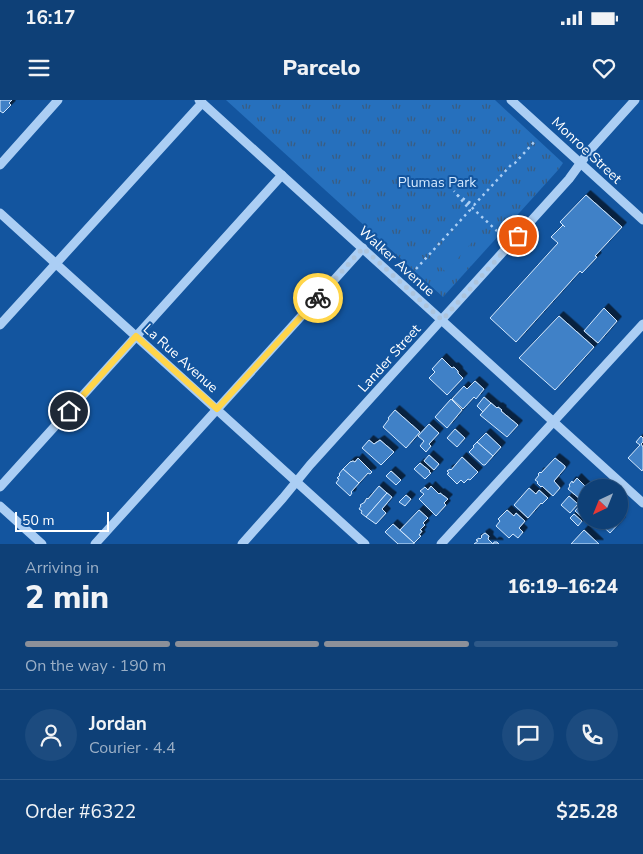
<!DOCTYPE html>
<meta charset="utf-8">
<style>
body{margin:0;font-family:"Nunito Sans",sans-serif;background:#1c4b7f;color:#f1f3f6;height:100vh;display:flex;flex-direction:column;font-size:19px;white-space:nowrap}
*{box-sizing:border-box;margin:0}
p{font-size:16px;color:#9bafc6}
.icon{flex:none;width:28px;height:28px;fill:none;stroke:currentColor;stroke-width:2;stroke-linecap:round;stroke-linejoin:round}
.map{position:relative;height:444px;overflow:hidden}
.side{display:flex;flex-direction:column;background:#0e4077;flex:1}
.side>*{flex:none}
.needle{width:32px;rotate:223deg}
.tools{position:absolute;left:578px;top:379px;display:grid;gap:10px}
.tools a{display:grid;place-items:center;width:50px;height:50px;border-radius:50%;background:#0e4077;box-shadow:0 1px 4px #0004,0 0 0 1px #2e5989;font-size:25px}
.scale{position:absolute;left:15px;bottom:12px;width:94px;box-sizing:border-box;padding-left:5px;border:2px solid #fff;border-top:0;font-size:14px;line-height:18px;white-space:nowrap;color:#fff;-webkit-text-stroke:4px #13559f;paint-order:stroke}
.pin{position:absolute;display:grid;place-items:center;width:42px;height:42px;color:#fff;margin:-21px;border:2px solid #fff;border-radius:50%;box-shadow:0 1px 5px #0007}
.courier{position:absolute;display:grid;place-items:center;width:50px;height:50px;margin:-25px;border:4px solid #ffd54a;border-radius:50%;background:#fff;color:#222;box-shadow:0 1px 6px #0007}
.overview em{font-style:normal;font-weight:800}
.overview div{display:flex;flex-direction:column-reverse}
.overview{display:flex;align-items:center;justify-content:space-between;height:85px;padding:0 25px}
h1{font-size:32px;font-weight:800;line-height:38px}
.bar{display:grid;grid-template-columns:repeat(4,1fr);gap:8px 5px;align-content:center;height:60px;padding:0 25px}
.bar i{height:6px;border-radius:4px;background:#2e5989}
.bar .active{background:#8c9099}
.bar p{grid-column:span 4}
.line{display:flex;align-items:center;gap:12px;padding:0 25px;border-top:1px solid #2e5989}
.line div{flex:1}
.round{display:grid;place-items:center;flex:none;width:52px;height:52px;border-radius:26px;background:#1c4b7f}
.status{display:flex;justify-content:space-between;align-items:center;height:35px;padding:0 25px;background:#0e4077;direction:ltr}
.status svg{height:14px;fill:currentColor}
header{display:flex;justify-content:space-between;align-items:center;height:65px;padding:0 25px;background:#0e4077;font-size:22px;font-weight:800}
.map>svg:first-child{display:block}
</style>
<div class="status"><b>16:17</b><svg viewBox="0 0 49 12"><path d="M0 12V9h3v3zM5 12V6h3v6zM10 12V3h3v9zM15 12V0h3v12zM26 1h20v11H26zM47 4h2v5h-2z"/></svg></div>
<header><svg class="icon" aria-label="menu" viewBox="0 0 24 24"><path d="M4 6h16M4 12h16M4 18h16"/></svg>Parcelo<svg class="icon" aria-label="heart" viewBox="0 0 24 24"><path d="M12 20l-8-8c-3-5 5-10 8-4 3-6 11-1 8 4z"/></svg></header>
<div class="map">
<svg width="643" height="444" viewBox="0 0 643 444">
<defs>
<pattern id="park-tufts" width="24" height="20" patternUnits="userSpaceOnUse" patternTransform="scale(1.25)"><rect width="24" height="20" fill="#2670bd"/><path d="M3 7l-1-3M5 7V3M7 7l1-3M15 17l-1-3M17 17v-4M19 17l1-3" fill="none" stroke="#3b5c7f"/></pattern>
<filter id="shadow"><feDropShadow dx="4.5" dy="-4.5" stdDeviation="0" flood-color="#0009"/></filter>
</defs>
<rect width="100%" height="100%" fill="#13559f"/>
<path fill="url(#park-tufts)" d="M 226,0 L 495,0 L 563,63 L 559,69 L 443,197 Z"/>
<path fill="#2670bd" d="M 472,111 L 487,125 L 446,172 L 430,157 Z"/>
<g fill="#4081c7" stroke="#d3e8fe" filter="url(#shadow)">
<path d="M 0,0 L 12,0 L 9,3 L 11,5 L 3,13 L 0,11 Z"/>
<path d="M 586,95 L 622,127 L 595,156 L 597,157 L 582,173 L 580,171 L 516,242 L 490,218 L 558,143 L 551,137 L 563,125 L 565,127 L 560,122 Z"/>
<path d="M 604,208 L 617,221 L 598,243 L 584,231 Z"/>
<path d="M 559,216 L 594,247 L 555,290 L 519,258 Z"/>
<path d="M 442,258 L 452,268 L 454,267 L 458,271 L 458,273 L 463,278 L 447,295 L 429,278 L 435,272 L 432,269 Z"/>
<path d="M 475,281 L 484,289 L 476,299 L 474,297 L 463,309 L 452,299 L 464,286 L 467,289 Z"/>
<path d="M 484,297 L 491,303 L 483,312 L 477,306 Z"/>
<path d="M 451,299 L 462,310 L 447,328 L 435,317 Z"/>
<path d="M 491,303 L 497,308 L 498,307 L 502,310 L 501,311 L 518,325 L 507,337 L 480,315 Z"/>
<path d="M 395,310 L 420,332 L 406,348 L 383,327 L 389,319 L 388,318 Z"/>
<path d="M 429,324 L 439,333 L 429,344 L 431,346 L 426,352 L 420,346 L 424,341 L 418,336 Z"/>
<path d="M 455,329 L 465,338 L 457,347 L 447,338 Z"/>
<path d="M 486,333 L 501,347 L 493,356 L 477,342 Z"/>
<path d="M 641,336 L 643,338 L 643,342 L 641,344 L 643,347 L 643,369 L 642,371 L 628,358 L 640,345 L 636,342 Z"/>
<path d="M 369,340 L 374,344 L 380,340 L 394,352 L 381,365 L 362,348 Z"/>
<path d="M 477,342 L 493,356 L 485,365 L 483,365 L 469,352 L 474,347 L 473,346 Z"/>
<path d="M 429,355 L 439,364 L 434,370 L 424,361 Z"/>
<path d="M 462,357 L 478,372 L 470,380 L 468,379 L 464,383 L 461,380 L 457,384 L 447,374 L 449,373 L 447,371 L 450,369 L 451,370 Z"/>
<path d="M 358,358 L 372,372 L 370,374 L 368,373 L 359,383 L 343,369 L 350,362 L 353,361 L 355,362 Z"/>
<path d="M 555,358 L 565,366 L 565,368 L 554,381 L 560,388 L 553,396 L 542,386 L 541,387 L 537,383 L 538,382 L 535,380 L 539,375 L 538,374 L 540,372 L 541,373 Z"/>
<path d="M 420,363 L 430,371 L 429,372 L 431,373 L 425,379 L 414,369 Z"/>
<path d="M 343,369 L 359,383 L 351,392 L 352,393 L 350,396 L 336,383 L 339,379 L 337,378 L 340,375 L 339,374 Z"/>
<path d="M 391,371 L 401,380 L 396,385 L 386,376 Z"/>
<path d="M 577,378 L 587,388 L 586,388 L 586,392 L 580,399 L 568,389 L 570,386 L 569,385 L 572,381 L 573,383 Z"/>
<path d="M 379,386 L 387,393 L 366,417 L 361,413 L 362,411 L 359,409 L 361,406 L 360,405 L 365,402 L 365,401 L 367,398 L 368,399 Z"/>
<path d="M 431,386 L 439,394 L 440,393 L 448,399 L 444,403 L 446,405 L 436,416 L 419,399 L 424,394 L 420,391 L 425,387 L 428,390 Z"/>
<path d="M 529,388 L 536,394 L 539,390 L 548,398 L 542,404 L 541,403 L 528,418 L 514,405 Z"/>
<path d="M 387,393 L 392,397 L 382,409 L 386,413 L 376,424 L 366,417 Z"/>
<path d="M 406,395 L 411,399 L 405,406 L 399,402 Z"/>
<path d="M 569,396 L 578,404 L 570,413 L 561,405 Z"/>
<path d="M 585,400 L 586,401 L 586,414 L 583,418 L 575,411 Z"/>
<path d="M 419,410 L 428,418 L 423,423 L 425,425 L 420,430 L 422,431 L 419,435 L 421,436 L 414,443 L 400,430 Z"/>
<path d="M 507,410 L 514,416 L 516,413 L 525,421 L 519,428 L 523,432 L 518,438 L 513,434 L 509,438 L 496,426 L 500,421 L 498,419 Z"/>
<path d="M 574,414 L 582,421 L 578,426 L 570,418 Z"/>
<path d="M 619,419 L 621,421 L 610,433 L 596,420 L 619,420 Z"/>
<path d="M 393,424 L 414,443 L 414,444 L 398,444 L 385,432 Z"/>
<path d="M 584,430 L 599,444 L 571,444 Z"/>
<path d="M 485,433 L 489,436 L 488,439 L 493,444 L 494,442 L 497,442 L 499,444 L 474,444 L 478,441 L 476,440 L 479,438 L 480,439 L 482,437 L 481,436 Z"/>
</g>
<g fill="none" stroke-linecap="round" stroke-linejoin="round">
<g stroke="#abcef4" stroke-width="2.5" stroke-dasharray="2.5 4" stroke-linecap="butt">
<path d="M 457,95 L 474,105 L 511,65 L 515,63 L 536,40"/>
<path d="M 467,103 L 497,131"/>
<path d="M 416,169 L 470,110 L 454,91"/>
</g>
<g stroke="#abcef4" stroke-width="9">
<path d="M 199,0 L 643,403"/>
<path d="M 511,0 L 643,120"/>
<path d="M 0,65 L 58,0"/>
<path d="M 0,113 L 365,444"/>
<path d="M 0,225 L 202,3"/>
<path d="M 0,387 L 282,75"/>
<path d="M 0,406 L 42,444"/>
<path d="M 95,444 L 363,148"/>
<path d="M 242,444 L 283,398 L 310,365 L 569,79 L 590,50 L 635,0"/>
<path d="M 441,444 L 643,224"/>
</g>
</g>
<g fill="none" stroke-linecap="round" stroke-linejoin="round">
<path stroke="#acc4dd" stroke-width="5" stroke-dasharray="0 9" d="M 318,198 L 363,148 L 442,220 L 518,136"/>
<path stroke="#ffd54a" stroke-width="6" d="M 69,311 L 136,236 L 217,309 L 318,198"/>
</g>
<g text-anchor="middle" stroke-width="4" stroke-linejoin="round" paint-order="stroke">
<g font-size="14" fill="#fff" stroke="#13559f">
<text transform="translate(587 50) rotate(43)" y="5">Monroe Street</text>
<text transform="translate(397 161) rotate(42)" y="5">Walker Avenue</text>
<text transform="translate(181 258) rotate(42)" y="5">La Rue Avenue</text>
<text transform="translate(389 258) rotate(-48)" y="5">Lander Street</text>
</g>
<g font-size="14" fill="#d3e8fe" stroke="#13559f">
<text x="437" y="87">Plumas Park</text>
</g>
</g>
</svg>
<div class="tools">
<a><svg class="needle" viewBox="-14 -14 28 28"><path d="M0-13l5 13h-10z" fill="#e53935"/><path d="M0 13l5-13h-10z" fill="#9bafc6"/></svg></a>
</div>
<div class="scale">50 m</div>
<div class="pin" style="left:518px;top:136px;background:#ea580c"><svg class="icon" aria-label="bag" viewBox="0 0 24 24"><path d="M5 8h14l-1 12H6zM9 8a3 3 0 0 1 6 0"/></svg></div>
<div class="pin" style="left:69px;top:311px;background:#1f2937"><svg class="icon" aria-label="home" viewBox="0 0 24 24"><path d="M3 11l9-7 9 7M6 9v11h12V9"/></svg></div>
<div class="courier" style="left:318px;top:198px"><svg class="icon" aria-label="bike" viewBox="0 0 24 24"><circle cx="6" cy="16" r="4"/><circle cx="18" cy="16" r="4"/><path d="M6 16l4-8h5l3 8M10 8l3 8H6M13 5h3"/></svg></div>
</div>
<section class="side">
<div class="overview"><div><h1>2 min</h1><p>Arriving in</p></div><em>16:19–16:24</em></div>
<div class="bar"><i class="active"></i><i class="active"></i><i class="active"></i><i></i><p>On the way · 190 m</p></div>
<div class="line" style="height:90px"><a class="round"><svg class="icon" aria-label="person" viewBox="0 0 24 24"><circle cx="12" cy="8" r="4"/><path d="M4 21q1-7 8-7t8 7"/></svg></a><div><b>Jordan</b><p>Courier · 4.4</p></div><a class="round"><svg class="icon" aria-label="chat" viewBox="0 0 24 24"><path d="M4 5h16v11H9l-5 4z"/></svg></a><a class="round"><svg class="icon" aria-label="phone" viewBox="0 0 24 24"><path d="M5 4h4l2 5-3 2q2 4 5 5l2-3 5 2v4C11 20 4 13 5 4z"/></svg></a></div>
<div class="line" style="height:65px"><div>Order #6322</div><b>$25.28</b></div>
</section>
